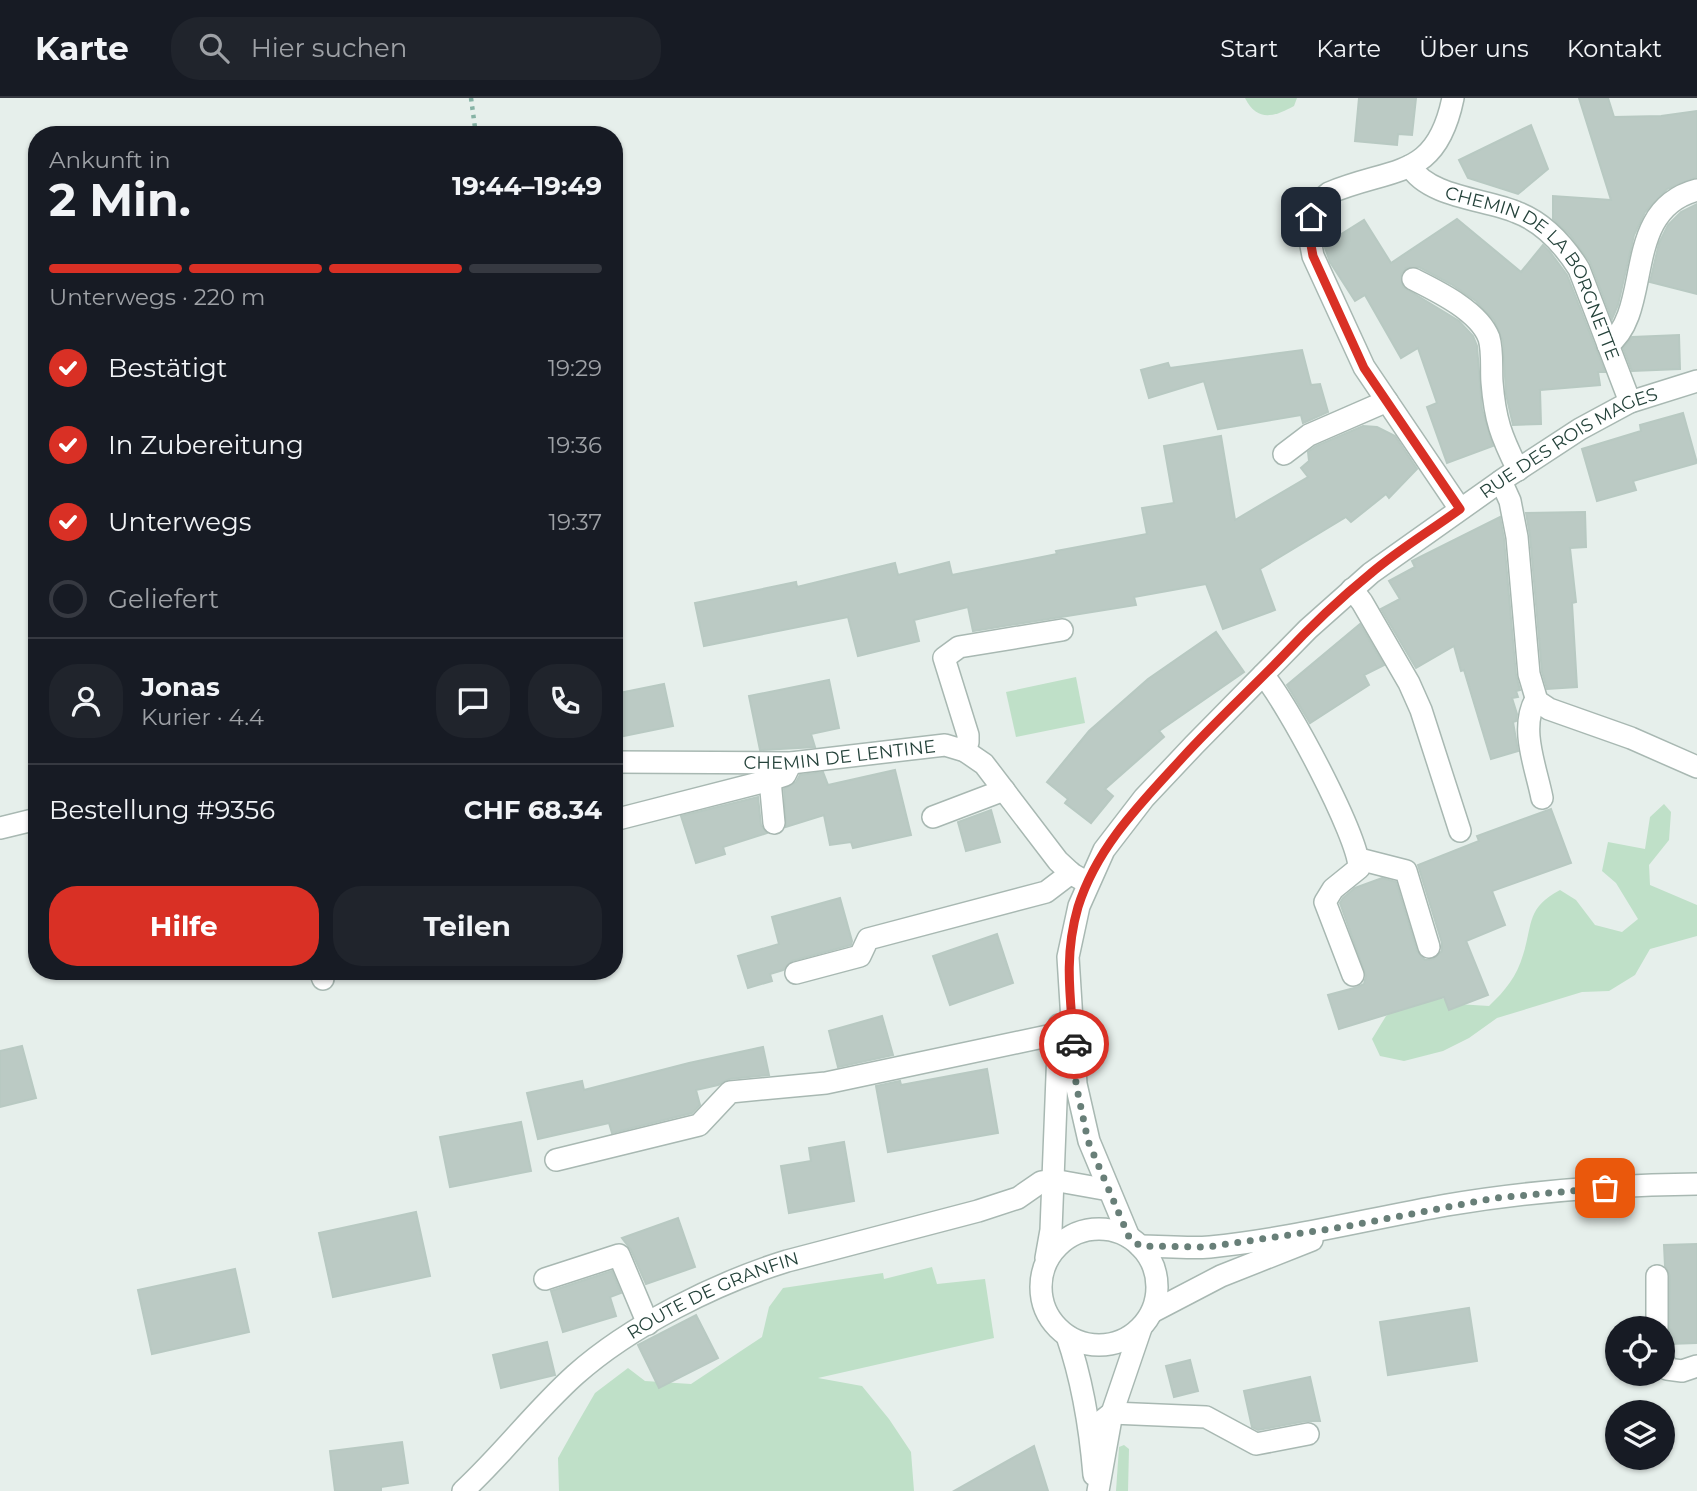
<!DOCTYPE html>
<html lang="de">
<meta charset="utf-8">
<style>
body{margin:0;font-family:Montserrat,sans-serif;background:#20242c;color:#f1f3f6;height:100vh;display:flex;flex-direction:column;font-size:26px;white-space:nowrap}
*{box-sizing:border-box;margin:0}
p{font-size:23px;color:#9ea1a6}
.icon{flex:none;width:38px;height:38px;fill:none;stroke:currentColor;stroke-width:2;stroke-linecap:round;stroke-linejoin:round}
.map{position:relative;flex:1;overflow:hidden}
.details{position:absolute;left:28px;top:28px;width:595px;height:854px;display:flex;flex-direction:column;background:#171b24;border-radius:28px;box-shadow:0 2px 5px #0004}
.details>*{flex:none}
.tools{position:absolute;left:1605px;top:1218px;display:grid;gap:14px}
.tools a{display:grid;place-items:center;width:70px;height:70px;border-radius:50%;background:#171b24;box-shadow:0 2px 5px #0004;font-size:35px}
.pin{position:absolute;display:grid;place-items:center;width:60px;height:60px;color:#fff;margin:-30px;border-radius:14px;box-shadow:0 4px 10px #0006}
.courier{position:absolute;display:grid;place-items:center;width:70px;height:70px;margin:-35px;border:5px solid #d93025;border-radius:50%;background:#fff;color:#222;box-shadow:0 2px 9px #0007}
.summary em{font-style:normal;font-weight:700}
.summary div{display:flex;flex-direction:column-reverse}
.summary{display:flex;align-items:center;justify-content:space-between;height:119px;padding:0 21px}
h1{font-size:46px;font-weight:700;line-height:52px}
.bar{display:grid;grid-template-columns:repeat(4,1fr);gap:10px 7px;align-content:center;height:84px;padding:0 21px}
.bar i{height:9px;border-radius:5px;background:#363941}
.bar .selected{background:#d93025}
.bar p{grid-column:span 4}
.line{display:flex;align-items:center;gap:18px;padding:0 21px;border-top:2px solid #363941}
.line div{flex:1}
.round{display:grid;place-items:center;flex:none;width:74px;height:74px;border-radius:28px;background:#20242c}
ol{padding:0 21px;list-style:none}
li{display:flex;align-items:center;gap:21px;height:77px}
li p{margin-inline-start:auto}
li .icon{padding:7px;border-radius:50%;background:#d93025;color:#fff;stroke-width:4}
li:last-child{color:#9ea1a6}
li i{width:38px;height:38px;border:4px solid #363941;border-radius:50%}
.button{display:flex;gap:14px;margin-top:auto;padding:14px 21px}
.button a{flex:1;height:80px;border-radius:28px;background:#d93025;color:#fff;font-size:28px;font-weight:700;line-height:80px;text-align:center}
.button a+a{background:#20242c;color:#f1f3f6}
header{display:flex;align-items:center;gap:42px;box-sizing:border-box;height:98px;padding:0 35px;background:#171b24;border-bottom:2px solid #363941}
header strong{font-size:33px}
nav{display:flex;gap:38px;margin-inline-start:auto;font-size:24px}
.search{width:490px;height:63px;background:#20242c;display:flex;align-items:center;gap:18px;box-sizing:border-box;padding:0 24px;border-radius:28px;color:#9ea1a6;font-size:26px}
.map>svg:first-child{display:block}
</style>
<header>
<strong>Karte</strong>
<div class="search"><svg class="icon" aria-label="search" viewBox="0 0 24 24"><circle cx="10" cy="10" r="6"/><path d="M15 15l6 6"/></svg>Hier suchen</div>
<nav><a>Start</a><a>Karte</a><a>Über uns</a><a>Kontakt</a></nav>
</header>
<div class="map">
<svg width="1697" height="1393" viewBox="0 0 1697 1393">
<rect width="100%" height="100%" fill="#e6efeb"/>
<g fill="#bfe0c8">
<path d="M 1245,0 L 1297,0 L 1294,8 C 1274,19 1257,24 1245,0 Z"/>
<path d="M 1076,579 L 1085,625 L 1016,639 L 1006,594 Z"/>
<path d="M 1664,706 L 1671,714 L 1669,742 L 1649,767 L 1650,787 L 1697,807 L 1697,838 L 1650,851 L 1635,877 L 1609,893 L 1582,894 L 1497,920 L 1469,940 L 1443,953 L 1404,963 L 1380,958 L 1372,941 L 1386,918 L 1402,908 L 1434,897 L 1457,906 L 1489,908 C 1505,893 1517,878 1523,857 C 1533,826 1526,810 1560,792 L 1576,802 L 1595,827 L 1622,834 L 1638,821 L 1616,785 L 1602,773 L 1608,744 L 1645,751 L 1650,719 Z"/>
<path d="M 932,1169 L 937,1186 L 985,1181 L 994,1240 L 818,1280 L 862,1288 L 889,1321 L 911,1354 L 914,1393 L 559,1393 L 558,1360 L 577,1326 L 595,1295 L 628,1270 L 645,1283 L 691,1286 L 762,1239 L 769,1209 L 783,1190 L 883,1175 L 884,1181 Z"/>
<path d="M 1124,1347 L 1129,1351 L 1128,1393 L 1116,1393 L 1119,1349 Z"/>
</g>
<g fill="#bbcac4" stroke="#b8c9c2" stroke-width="2">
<path d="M 1359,0 L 1416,0 L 1412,37 L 1398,36 L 1397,47 L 1355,43 Z"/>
<path d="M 1579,0 L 1608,0 L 1614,19 L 1661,18 L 1697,13 L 1697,79 L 1667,91 L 1645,114 L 1634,137 L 1618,207 L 1612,221 L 1590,164 L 1570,137 L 1553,121 L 1553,98 L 1611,102 Z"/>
<path d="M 1531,27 L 1548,71 L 1518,96 L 1468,80 L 1459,62 Z"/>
<path d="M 1697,106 L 1697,196 L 1650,184 L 1659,145 L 1668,127 L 1681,114 Z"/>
<path d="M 1457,121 L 1521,174 L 1543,147 L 1550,154 L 1567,177 L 1605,274 L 1598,274 L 1600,287 L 1540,292 L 1541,326 L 1513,327 L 1506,296 L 1503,243 L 1494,222 L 1476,203 L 1451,186 L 1419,169 L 1406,170 L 1401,176 L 1403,189 L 1459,223 L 1473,238 L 1477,248 L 1482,311 L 1493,348 L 1447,365 L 1427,309 L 1437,305 L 1418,250 L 1401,260 L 1365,197 L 1355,203 L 1330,164 L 1324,147 L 1364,122 L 1391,165 Z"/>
<path d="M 1679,237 L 1680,271 L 1632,273 L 1623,250 L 1632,239 Z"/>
<path d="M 1302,252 L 1311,287 L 1320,286 L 1328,314 L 1303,325 L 1301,317 L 1218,331 L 1204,283 L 1149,300 L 1141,272 L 1168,265 L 1170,270 Z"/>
<path d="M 1683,315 L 1697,365 L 1633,383 L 1636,392 L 1597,403 L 1582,351 L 1641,333 L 1640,327 Z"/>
<path d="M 1363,328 L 1377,329 L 1395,338 L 1417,371 L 1389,400 L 1386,396 L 1351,424 L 1346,419 L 1260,471 L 1275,512 L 1223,531 L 1206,486 L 1134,499 L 1136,507 L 973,533 L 968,509 L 914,522 L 919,543 L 858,558 L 848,519 L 704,548 L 695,505 L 796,484 L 797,489 L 895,465 L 898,477 L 949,464 L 952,477 L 1057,456 L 1056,453 L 1147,436 L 1142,410 L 1174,405 L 1164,348 L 1221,338 L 1235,422 L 1308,379 L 1301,370 L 1309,363 L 1308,354 L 1316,348 Z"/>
<path d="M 1585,414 L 1586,449 L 1570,450 L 1576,504 L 1572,505 L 1577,589 L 1547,591 L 1542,574 L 1530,438 L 1526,415 Z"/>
<path d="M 1500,419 L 1504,441 L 1516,577 L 1520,592 L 1516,593 L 1518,599 L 1512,600 L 1517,616 L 1516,623 L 1513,624 L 1518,653 L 1491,661 L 1464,572 L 1461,573 L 1454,548 L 1416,570 L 1381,511 L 1400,501 L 1389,483 L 1415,469 L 1412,463 Z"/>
<path d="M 1360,526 L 1384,567 L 1364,577 L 1369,587 L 1310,625 L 1287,587 Z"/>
<path d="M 1216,534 L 1244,574 L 1159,633 L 1164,639 L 1105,691 L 1113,698 L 1091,725 L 1065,705 L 1068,701 L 1047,684 L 1089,633 L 1148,581 Z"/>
<path d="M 829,582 L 839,630 L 811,636 L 815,649 L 760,652 L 749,598 Z"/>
<path d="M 664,586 L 673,628 L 614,640 L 614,596 Z"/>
<path d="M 895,672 L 911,737 L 853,750 L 851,744 L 830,747 L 824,717 L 786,729 L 784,691 L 796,684 L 800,677 L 823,674 L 828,687 Z"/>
<path d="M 758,699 L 761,727 L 767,735 L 723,749 L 725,756 L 696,765 L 681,718 Z"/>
<path d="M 1551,711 L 1571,765 L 1492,793 L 1505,827 L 1466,843 L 1488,897 L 1449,912 L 1444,899 L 1339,931 L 1328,897 L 1358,889 L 1364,886 L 1366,878 L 1340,805 L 1343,800 L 1355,790 L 1382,780 L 1396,784 L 1417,853 L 1425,862 L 1433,861 L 1442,853 L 1442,845 L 1418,767 L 1479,743 L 1477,738 Z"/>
<path d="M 991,712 L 1000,744 L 966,753 L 958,724 Z"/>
<path d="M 840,800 L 852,843 L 851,847 L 792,863 L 783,872 L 770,876 L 772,883 L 748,890 L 738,858 L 779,846 L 772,819 Z"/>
<path d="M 997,836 L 1013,885 L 950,907 L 933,858 Z"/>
<path d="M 882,918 L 893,957 L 838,969 L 829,933 Z"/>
<path d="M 22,948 L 36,1000 L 0,1009 L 0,953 Z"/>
<path d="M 763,949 L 769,977 L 729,981 L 718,987 L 696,992 L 700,1007 L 692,1015 L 612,1035 L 609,1025 L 538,1041 L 527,995 L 582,983 L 584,992 L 689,965 Z"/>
<path d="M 987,971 L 998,1035 L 888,1054 L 876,988 L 900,983 L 901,987 Z"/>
<path d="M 521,1024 L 531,1073 L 450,1089 L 440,1039 Z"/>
<path d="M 844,1044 L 854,1103 L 789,1115 L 781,1068 L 811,1063 L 809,1050 Z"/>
<path d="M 416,1114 L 430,1178 L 333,1199 L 319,1135 Z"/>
<path d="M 678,1120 L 695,1169 L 646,1186 L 631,1152 L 622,1140 Z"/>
<path d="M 1697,1146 L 1697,1245 L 1669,1246 L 1670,1178 L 1665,1168 L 1664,1147 Z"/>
<path d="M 235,1171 L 249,1234 L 152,1256 L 138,1192 Z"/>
<path d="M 612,1173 L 621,1195 L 610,1199 L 616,1218 L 563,1234 L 551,1193 Z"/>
<path d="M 1469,1210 L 1477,1263 L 1388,1277 L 1380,1224 Z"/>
<path d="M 696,1217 L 718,1260 L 659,1290 L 638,1247 Z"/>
<path d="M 547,1244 L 555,1277 L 501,1290 L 493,1257 Z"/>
<path d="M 1190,1262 L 1198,1293 L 1174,1299 L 1166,1268 Z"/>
<path d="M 1310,1279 L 1320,1323 L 1306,1323 L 1258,1332 L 1252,1329 L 1244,1293 Z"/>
<path d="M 402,1344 L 408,1385 L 381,1389 L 381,1393 L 335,1393 L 330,1353 Z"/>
<path d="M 1034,1348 L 1048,1393 L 954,1393 Z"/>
</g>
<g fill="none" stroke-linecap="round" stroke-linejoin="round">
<g stroke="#a8b8b2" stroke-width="24">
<g id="minor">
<path d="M 1453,0 C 1436,83 1393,68 1329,95 L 1317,105 L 1311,119 L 1309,137 L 1313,158 L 1364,269 L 1460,411"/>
<path id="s1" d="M 1410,68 C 1428,99 1485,101 1516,114 C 1543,124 1564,147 1579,171 L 1630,304"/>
<path d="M 1413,181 C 1437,193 1479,213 1489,240 C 1493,253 1491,271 1492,284 C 1495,322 1501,338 1518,372"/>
<path d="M 1608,247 C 1654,212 1620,112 1697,92"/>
<path d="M 1284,356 L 1309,337 L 1387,303"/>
<path d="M 1501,383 L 1510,403 L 1517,439 L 1529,576 L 1537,603 L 1549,611 L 1631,640 L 1697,669"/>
<path d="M 1352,491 L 1362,504 L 1409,585 L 1421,612 L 1460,733"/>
<path d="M 1263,577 C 1286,602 1359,739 1359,770 L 1333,791 L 1325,804 L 1353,877"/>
<path d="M 1536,601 C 1519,630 1536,669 1542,700"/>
<path d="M 965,653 L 968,644 L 968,637 L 944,560 L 959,549 L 1062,532"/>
<path id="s2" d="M 614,664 L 791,665 L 945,647 L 965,653 L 984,666 L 1058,763 L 1072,776 L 1088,785"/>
<path d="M 770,682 L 774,725"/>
<path d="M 933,719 L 1004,692"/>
<path d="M 618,721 L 770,682 L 785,677 L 791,665"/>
<path d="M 0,730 L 37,721"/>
<path d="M 1359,761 L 1406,773 L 1429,849"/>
<path d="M 320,873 L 323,881"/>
<path d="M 796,875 L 860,858 L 868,841 L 1046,794 L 1071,775"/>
<path d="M 556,1062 L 699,1027 L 730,994 L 826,985 L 1057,936 L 1075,953"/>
<circle cx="1099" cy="1189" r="58"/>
<path id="s3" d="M 1129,1139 L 1089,1043 L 1076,986 L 1068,859 L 1079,808 L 1104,752 L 1144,700 L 1194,647 L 1308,531 L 1371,475 L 1505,380 L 1580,331 L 1630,304 L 1697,283"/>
<path d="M 1140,1148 C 1163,1148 1187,1151 1210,1149 C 1290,1141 1368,1121 1447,1107 C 1529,1093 1614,1087 1697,1086"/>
<path d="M 1046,1160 L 1051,1132 L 1059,927"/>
<path d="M 1657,1178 L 1657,1230"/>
<path d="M 545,1181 L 619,1157 L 648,1226"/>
<path d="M 1152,1214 L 1221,1178 L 1312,1142"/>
<path d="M 1067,1238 C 1083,1284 1090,1329 1094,1377"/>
<path d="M 1662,1258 L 1667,1271 L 1682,1273 L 1697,1268"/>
<path d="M 1090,1332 L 1112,1315 L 1206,1319 L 1256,1346 L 1308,1336"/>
<path id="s4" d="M 463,1393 C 503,1356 535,1313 575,1277 C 630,1228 716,1185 787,1163 L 978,1113 L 1018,1100 L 1041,1084 L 1053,1082 L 1109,1092"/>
<path d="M 1098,1393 L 1112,1315 L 1141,1230"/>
</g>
</g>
<path stroke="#86b3a5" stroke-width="4.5" stroke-dasharray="3.5 5" stroke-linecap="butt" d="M 471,0 L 476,37"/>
<use href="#minor" stroke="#fff" stroke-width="21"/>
</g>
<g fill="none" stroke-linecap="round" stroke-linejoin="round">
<path stroke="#687f78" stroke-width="7" stroke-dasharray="0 12.6" d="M 1074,946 L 1076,986 L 1088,1043 L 1129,1139 L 1140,1148 L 1207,1149 L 1343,1129 L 1495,1100 L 1605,1090"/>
<path stroke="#d93025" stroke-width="9" d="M 1074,946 C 1070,897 1064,857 1078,809 C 1097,748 1142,704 1184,658 C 1215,624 1249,593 1281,560 C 1309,530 1338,502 1370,476 C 1398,452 1430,433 1460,411 L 1364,270 L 1313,158 L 1309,136 L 1311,119"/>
</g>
<g text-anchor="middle" stroke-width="5" stroke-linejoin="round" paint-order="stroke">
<g font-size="18" fill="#24423a" stroke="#f7fbf9">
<text dy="6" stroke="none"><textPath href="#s1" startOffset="173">CHEMIN DE LA BORGNETTE</textPath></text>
<text dy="6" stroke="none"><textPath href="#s3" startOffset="1026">RUE DES ROIS MAGES</textPath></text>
<text dy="6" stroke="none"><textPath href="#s2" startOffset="226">CHEMIN DE LENTINE</textPath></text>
<text dy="6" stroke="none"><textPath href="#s4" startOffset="322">ROUTE DE GRANFIN</textPath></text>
</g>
</g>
</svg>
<div class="tools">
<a><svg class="icon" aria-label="locate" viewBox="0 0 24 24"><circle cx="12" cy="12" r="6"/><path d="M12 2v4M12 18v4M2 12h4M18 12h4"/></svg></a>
<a><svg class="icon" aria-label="layers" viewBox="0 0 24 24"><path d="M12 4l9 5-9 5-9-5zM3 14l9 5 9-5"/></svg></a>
</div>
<div class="pin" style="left:1605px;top:1090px;background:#ea580c"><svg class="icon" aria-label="bag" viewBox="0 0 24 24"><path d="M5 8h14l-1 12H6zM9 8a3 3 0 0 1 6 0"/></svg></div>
<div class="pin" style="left:1311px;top:119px;background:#1f2937"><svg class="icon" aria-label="home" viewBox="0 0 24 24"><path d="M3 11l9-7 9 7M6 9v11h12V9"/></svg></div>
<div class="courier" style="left:1074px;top:946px"><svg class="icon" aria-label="car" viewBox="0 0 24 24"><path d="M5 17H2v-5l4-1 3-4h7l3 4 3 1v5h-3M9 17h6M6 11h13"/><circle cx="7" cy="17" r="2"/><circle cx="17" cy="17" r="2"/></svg></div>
<section class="details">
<div class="summary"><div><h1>2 Min.</h1><p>Ankunft in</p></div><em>19:44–19:49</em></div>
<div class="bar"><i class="selected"></i><i class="selected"></i><i class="selected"></i><i></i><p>Unterwegs · 220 m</p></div>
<ol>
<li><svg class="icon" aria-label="check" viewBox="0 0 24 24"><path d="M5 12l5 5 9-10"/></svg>Bestätigt<p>19:29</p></li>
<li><svg class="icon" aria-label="check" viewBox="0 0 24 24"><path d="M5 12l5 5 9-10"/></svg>In Zubereitung<p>19:36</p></li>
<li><svg class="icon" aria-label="check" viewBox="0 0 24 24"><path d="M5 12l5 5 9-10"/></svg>Unterwegs<p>19:37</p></li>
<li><i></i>Geliefert</li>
</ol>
<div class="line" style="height:126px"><a class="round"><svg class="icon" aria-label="person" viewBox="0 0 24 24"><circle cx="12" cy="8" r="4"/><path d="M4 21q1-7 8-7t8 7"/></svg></a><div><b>Jonas</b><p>Kurier · 4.4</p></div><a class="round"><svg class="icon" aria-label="chat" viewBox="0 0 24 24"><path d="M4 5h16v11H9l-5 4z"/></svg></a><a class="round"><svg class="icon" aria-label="phone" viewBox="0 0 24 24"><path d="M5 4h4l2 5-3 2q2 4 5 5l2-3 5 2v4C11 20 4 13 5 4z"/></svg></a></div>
<div class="line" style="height:91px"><div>Bestellung #9356</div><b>CHF 68.34</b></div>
<div class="button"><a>Hilfe</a><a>Teilen</a></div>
</section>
</div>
